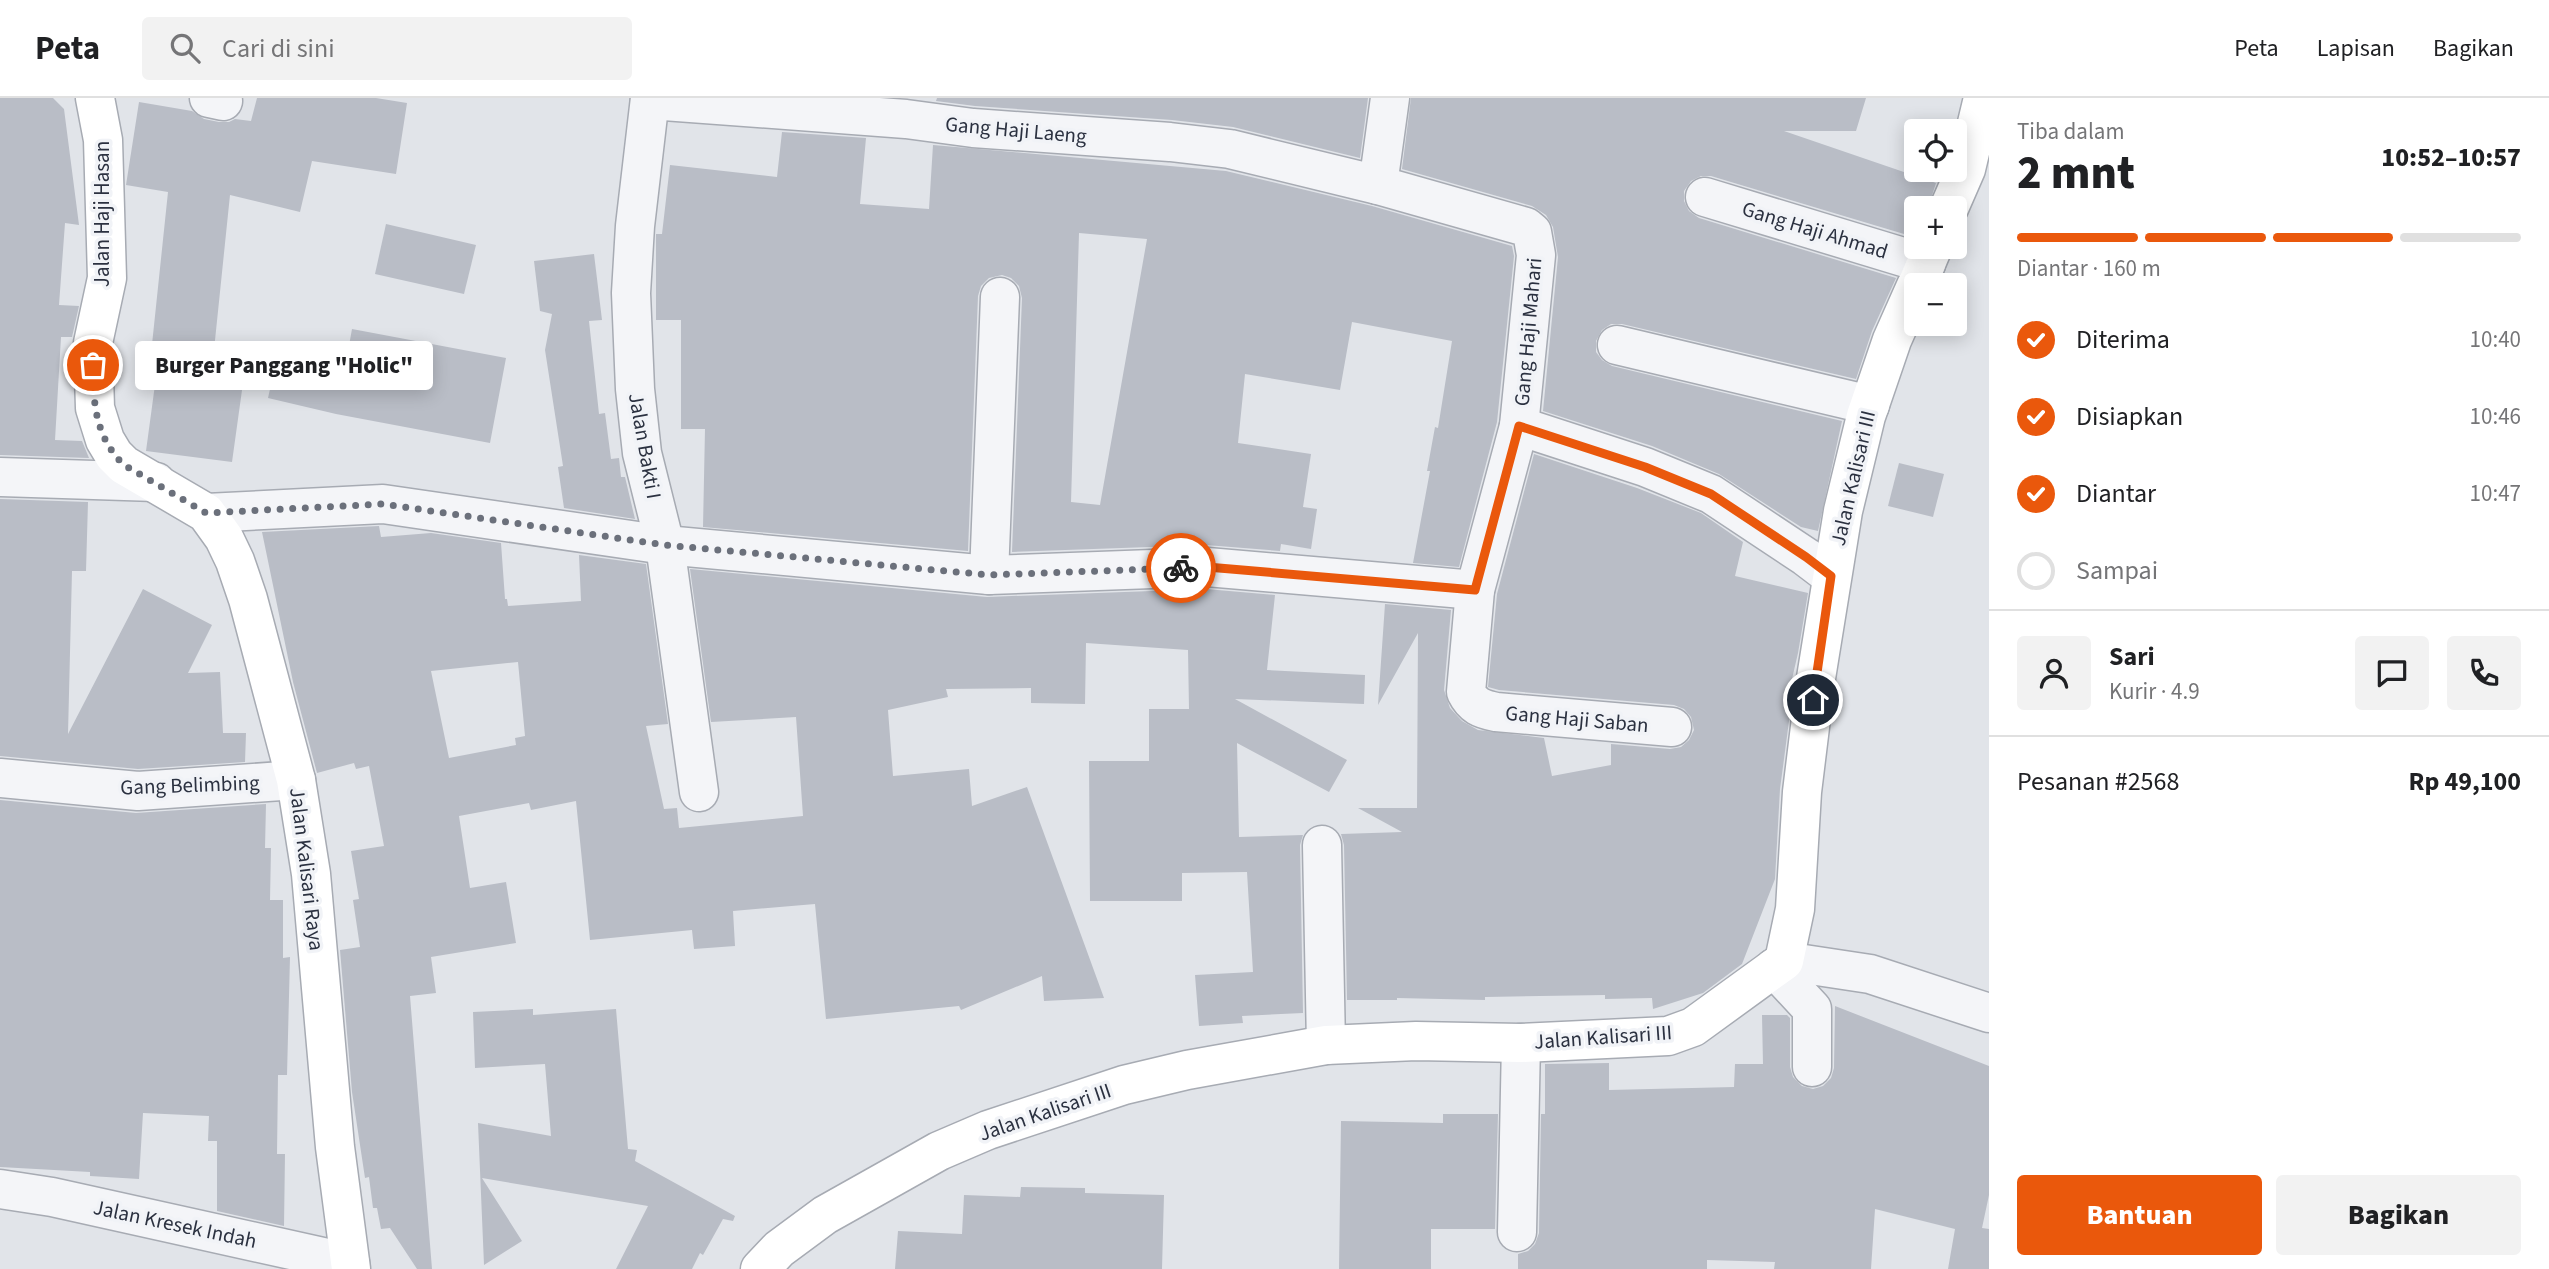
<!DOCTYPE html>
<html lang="id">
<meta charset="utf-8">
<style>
body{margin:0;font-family:"Source Sans 3",sans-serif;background:#f2f2f2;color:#202124;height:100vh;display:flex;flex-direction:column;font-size:26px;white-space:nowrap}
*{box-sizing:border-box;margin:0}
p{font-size:23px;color:#757577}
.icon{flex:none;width:38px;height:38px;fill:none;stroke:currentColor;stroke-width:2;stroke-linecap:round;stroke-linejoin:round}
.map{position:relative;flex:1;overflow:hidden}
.details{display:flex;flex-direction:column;background:#fff;width:560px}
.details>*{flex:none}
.fabs{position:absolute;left:1904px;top:21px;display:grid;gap:14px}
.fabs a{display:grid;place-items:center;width:63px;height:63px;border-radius:7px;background:#fff;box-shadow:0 4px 18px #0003;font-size:35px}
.pin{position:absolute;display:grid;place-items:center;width:60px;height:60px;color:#fff;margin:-30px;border:4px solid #fff;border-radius:50%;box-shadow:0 2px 7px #0007}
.courier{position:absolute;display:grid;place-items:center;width:70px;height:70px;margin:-35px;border:5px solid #ea580c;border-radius:50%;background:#fff;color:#222;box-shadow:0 2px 9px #0007}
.bubble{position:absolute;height:49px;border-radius:7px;background:#fff;box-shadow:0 4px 18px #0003;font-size:23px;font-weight:800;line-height:49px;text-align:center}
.headline em{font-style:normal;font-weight:800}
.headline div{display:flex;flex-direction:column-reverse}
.headline{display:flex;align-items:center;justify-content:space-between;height:119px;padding:0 28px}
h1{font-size:46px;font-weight:800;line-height:52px}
.bar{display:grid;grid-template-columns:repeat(4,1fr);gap:10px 7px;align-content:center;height:84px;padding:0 28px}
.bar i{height:9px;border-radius:5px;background:#e0e0e0}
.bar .selected{background:#ea580c}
.bar p{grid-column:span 4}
.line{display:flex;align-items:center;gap:18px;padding:0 28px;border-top:2px solid #e0e0e0}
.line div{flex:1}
.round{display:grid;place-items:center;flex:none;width:74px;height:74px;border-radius:7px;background:#f2f2f2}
ol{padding:0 28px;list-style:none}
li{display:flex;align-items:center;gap:21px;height:77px}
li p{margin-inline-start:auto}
li .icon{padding:7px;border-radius:50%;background:#ea580c;color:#fff;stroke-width:4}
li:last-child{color:#757577}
li i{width:38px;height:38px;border:4px solid #e0e0e0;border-radius:50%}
.button{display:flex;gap:14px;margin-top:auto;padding:14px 28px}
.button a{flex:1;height:80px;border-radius:7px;background:#ea580c;color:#fff;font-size:28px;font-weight:800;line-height:80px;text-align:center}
.button a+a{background:#f2f2f2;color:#202124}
header{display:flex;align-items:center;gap:42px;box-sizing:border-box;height:98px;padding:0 35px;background:#fff;border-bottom:2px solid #e0e0e0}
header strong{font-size:33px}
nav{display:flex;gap:38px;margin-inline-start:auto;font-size:24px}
.search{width:490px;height:63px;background:#f2f2f2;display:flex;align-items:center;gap:18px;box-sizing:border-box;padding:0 24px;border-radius:7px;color:#757577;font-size:26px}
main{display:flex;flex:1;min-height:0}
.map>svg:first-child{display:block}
</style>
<header>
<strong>Peta</strong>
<div class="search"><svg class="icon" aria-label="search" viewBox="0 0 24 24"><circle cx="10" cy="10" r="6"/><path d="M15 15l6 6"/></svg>Cari di sini</div>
<nav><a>Peta</a><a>Lapisan</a><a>Bagikan</a></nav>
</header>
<main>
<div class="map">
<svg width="1989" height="1171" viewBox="0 0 1989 1171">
<rect width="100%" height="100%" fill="#e1e4e9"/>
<g fill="#b9bdc6" fill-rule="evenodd">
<path d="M 0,0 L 53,0 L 64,11 L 79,127 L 65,125 L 59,207 L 79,208 L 72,239 L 61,239 L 55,342 L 82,343 L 89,360 L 0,357 Z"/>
<path d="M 257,0 L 376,0 L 407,5 L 396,76 L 312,63 L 300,114 L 230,97 L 211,281 L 243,285 L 232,364 L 146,353 L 159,257 L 151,256 L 168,94 L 126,87 L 139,4 L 192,13 L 204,21 L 219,24 L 229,24 L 235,21 L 251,23 Z"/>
<path d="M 937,0 L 1368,0 L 1360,60 L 1233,29 L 1172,22 L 975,8 L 936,3 Z"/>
<path d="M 1411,0 L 1866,0 L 1856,33 L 1784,33 L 1936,85 L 1928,110 L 1916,110 L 1916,136 L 1914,139 L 1711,78 L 1701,78 L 1691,83 L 1684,93 L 1684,103 L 1689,113 L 1699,120 L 1896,180 L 1872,233 L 1856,281 L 1622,226 L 1611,226 L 1602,232 L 1596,243 L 1596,254 L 1602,262 L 1612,268 L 1842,323 L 1818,433 L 1801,429 L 1719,376 L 1652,348 L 1543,313 L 1558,159 L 1553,129 L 1546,117 L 1532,108 L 1402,71 Z"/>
<path d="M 782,34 L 866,40 L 860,106 L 929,111 L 933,47 L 1226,73 L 1372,108 L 1512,148 L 1514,158 L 1497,324 L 1459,469 L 1413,465 L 1430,373 L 1427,373 L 1435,329 L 1438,330 L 1452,243 L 1352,224 L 1340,292 L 1245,276 L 1238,345 L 1311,356 L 1303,409 L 1317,411 L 1311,451 L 1281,446 L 1280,453 L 1206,447 L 1012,454 L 1022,200 L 1019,188 L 1011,180 L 1002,177 L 989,180 L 981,188 L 978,198 L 968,453 L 703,429 L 705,331 L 681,331 L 681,222 L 656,222 L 656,136 L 662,136 L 670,67 L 777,79 ZM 1079,135 L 1147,141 L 1100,407 L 1071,404 Z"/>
<path d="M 386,126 L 476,147 L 464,196 L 375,176 Z"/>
<path d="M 594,156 L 602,222 L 589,223 L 599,316 L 605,315 L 611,361 L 619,360 L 621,379 L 625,379 L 635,421 L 564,410 L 558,369 L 563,368 L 545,252 L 552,216 L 540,213 L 534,163 Z"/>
<path d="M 352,231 L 506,260 L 490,345 L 336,316 L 268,300 L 277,260 L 344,275 Z"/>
<path d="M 1534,356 L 1637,390 L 1701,415 L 1743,444 L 1735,478 L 1808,495 L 1798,555 L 1786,607 L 1791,608 L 1780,691 L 1775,781 L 1742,866 L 1703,895 L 1653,911 L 1652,900 L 1605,901 L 1605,897 L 1485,899 L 1485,902 L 1397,900 L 1397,902 L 1347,902 L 1344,747 L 1341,736 L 1402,734 L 1358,710 L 1417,710 L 1418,535 L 1378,607 L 1385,506 L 1451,512 L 1444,592 L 1450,610 L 1462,623 L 1478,632 L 1544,640 L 1552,678 L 1611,667 L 1611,646 L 1670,651 L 1681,649 L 1689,642 L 1694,632 L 1691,619 L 1684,611 L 1674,607 L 1499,592 L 1488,589 L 1497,496 Z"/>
<path d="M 1899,365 L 1944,376 L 1933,419 L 1888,408 Z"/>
<path d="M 0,401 L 88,404 L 86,473 L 72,473 L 68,636 L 143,491 L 212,527 L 188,575 L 220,574 L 223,635 L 246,635 L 245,664 L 138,671 L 0,658 Z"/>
<path d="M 379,428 L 381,439 L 431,435 L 501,445 L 505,501 L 507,501 L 508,508 L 581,503 L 579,457 L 646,466 L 668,626 L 646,628 L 664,711 L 677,710 L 679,730 L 803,718 L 796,619 L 711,624 L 690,471 L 987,499 L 1206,491 L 1275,497 L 1267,572 L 1365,577 L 1364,606 L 1235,601 L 1347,662 L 1329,694 L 1237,645 L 1239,739 L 1303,737 L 1300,747 L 1303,915 L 1242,918 L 1243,925 L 1199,928 L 1195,877 L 1253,874 L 1247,774 L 1182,775 L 1182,803 L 1090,803 L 1089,663 L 1149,663 L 1149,611 L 1189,611 L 1188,552 L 1086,545 L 1085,606 L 1031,605 L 1031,590 L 946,591 L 948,599 L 888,612 L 893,678 L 969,671 L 972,708 L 1027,689 L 1104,900 L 1044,903 L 1042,878 L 961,912 L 959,908 L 826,921 L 815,806 L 733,813 L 735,848 L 694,851 L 692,832 L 590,842 L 576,703 L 531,712 L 529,705 L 459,718 L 470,790 L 506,784 L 516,845 L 431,859 L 436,895 L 410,898 L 432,1171 L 417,1171 L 390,1130 L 381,1131 L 377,1110 L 373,1110 L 369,1079 L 365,1080 L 352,994 L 340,852 L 360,849 L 353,802 L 359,801 L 351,753 L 384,748 L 369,668 L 356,671 L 354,665 L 317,675 L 293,584 L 262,434 ZM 518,564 L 525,638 L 515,640 L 516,647 L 449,660 L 431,573 Z"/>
<path d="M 0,702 L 136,715 L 266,706 L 265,750 L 271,750 L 270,802 L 283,802 L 283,860 L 290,859 L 287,977 L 278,977 L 277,1056 L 285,1056 L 284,1128 L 217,1113 L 217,1043 L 208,1043 L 209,1018 L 143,1015 L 139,1081 L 90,1078 L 90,1074 L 0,1069 Z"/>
<path d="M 1835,908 L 1989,968 L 1989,1097 L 1982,1130 L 1989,1131 L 1989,1171 L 1948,1171 L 1955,1131 L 1875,1111 L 1871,1171 L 1774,1171 L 1775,1164 L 1707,1162 L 1707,1171 L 1518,1171 L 1518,1156 L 1528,1153 L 1535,1146 L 1539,1135 L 1541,1016 L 1545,1016 L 1545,966 L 1609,965 L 1609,992 L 1734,989 L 1735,966 L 1763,966 L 1762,917 L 1787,917 L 1790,920 L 1790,969 L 1793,979 L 1802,988 L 1813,991 L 1823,988 L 1831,980 L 1834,970 Z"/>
<path d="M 533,911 L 533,917 L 616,911 L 628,1051 L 637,1052 L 635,1063 L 735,1118 L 733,1123 L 723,1121 L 703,1157 L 700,1155 L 692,1171 L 616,1171 L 648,1108 L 482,1080 L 522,1143 L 484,1167 L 478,1025 L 551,1038 L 545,966 L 475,970 L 473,914 Z"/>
<path d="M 1443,1016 L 1498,1016 L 1495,1131 L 1431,1131 L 1431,1171 L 1339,1171 L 1341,1023 L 1443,1025 Z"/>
<path d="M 1021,1089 L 1085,1090 L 1085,1095 L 1164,1097 L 1162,1171 L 895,1171 L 898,1133 L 962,1136 L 964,1097 L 1020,1099 Z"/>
</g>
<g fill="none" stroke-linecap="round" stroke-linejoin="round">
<g stroke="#a7abb3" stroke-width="41">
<g id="street">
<path d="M 209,0 L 223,3"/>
<path d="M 650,0 L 635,128 L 631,195 L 635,291 L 642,355 L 665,447 L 699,694"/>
<path d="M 650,2 L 906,21 L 973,30 L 1170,44 L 1230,51 L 1378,87 L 1526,129 L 1532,134 L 1536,157 L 1519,328"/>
<path d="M 1378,87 L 1390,0"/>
<path d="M 1705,99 L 1926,166"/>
<path d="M 1617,247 L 1870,307"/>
<path d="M 0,379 L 156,384"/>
<path d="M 206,415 L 383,406 L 665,447 L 989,477 L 1207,469 L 1475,492 L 1519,328 L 1645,369 L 1711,396 L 1806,459 L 1831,478"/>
<path d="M 989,477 L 1000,199"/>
<path d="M 1475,492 L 1466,594 C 1473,608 1481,611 1496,614 L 1672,629"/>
<path d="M 0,680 L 138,693 L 296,682"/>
<path d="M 1322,747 L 1326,947"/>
<path d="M 1784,863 L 1870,876 L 1989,915"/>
<path d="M 1774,870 L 1812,911 L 1812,969"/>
<path d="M 0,1091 L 52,1099 L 350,1165"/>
<path d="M 1517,1134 L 1521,945"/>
</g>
</g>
<g stroke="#a7abb3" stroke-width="41">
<g id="secondary">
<path d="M 95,0 L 103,42 L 107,180 L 93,245 L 95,310 L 105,342 L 114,357 L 124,367 L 206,415 L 224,440 L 235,463 L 248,501 L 296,682 L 311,776 L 335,1049 L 351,1171"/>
<path d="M 1949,110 L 1966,71 L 1983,0"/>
<path d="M 1917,187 L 1933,149"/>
<path d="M 760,1171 L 779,1151 L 825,1117 L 939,1053 L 988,1032 L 1124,987 L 1187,972 L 1326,947 L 1416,943 L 1521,945 L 1668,938 L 1693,929 L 1784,863 L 1795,811 L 1802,694 L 1816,580 L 1843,413 L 1866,318 L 1892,242 L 1916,188"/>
</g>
</g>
<use href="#street" stroke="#f4f5f8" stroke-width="38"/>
<use href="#secondary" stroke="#fff" stroke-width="38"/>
</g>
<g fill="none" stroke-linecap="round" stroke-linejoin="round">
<path stroke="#6b707b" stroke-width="7" stroke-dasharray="0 12.6" d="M 93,267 C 93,304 95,339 124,367 L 206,415 L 383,406 L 665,447 L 989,477 L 1181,470"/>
<path stroke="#ea580c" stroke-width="9" d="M 1181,470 L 1207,469 L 1475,492 L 1519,328 L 1645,369 L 1711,396 L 1806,459 L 1831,478 L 1813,602"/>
</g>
<g text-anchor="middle" stroke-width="7" stroke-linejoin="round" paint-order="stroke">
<g font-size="21" fill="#2b3140" stroke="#f1f3f7">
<text transform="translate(1016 32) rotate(5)" y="7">Gang Haji Laeng</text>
<text transform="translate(102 116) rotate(-90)" y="7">Jalan Haji Hasan</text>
<text transform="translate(1815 132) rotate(17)" y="7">Gang Haji Ahmad</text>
<text transform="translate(1528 234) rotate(-85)" y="7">Gang Haji Mahari</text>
<text transform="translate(645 348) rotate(80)" y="7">Jalan Bakti I</text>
<text transform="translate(1853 380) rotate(-77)" y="7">Jalan Kalisari III</text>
<text transform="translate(1577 621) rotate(5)" y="7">Gang Haji Saban</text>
<text transform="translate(190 687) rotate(-2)" y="7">Gang Belimbing</text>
<text transform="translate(307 771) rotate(83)" y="7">Jalan Kalisari Raya</text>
<text transform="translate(1603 939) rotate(-4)" y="7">Jalan Kalisari III</text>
<text transform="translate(1045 1014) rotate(-19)" y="7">Jalan Kalisari III</text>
<text transform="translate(175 1126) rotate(12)" y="7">Jalan Kresek Indah</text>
</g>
</g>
</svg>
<div class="fabs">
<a><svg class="icon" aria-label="locate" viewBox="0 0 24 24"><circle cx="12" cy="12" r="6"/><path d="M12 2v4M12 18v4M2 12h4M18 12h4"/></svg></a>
<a>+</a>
<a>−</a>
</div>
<div class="pin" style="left:93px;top:267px;background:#ea580c"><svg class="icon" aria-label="bag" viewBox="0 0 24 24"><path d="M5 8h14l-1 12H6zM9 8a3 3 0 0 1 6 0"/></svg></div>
<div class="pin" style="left:1813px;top:602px;background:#1f2937"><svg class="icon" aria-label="home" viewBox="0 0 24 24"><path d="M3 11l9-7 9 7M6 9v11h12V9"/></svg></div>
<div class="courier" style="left:1181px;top:470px"><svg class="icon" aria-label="bike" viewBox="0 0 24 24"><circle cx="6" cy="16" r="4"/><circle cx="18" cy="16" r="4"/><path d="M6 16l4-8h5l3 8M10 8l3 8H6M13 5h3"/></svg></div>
<div class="bubble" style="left:135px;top:243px;width:298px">Burger Panggang &quot;Holic&quot;</div>
</div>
<section class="details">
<div class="headline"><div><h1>2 mnt</h1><p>Tiba dalam</p></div><em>10:52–10:57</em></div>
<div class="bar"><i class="selected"></i><i class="selected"></i><i class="selected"></i><i></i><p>Diantar · 160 m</p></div>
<ol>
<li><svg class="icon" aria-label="check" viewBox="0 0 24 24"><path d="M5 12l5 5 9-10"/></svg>Diterima<p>10:40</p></li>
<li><svg class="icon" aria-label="check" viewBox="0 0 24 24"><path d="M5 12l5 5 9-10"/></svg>Disiapkan<p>10:46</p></li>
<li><svg class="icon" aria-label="check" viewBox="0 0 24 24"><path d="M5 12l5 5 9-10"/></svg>Diantar<p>10:47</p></li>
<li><i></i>Sampai</li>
</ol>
<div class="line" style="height:126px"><a class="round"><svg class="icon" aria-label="person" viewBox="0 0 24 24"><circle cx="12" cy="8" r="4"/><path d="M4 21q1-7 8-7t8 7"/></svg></a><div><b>Sari</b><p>Kurir · 4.9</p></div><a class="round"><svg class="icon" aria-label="chat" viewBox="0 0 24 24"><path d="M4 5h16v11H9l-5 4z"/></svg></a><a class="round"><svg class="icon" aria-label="phone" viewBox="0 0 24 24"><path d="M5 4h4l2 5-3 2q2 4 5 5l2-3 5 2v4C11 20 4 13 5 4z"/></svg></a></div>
<div class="line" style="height:91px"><div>Pesanan #2568</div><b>Rp 49,100</b></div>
<div class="button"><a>Bantuan</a><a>Bagikan</a></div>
</section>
</main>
